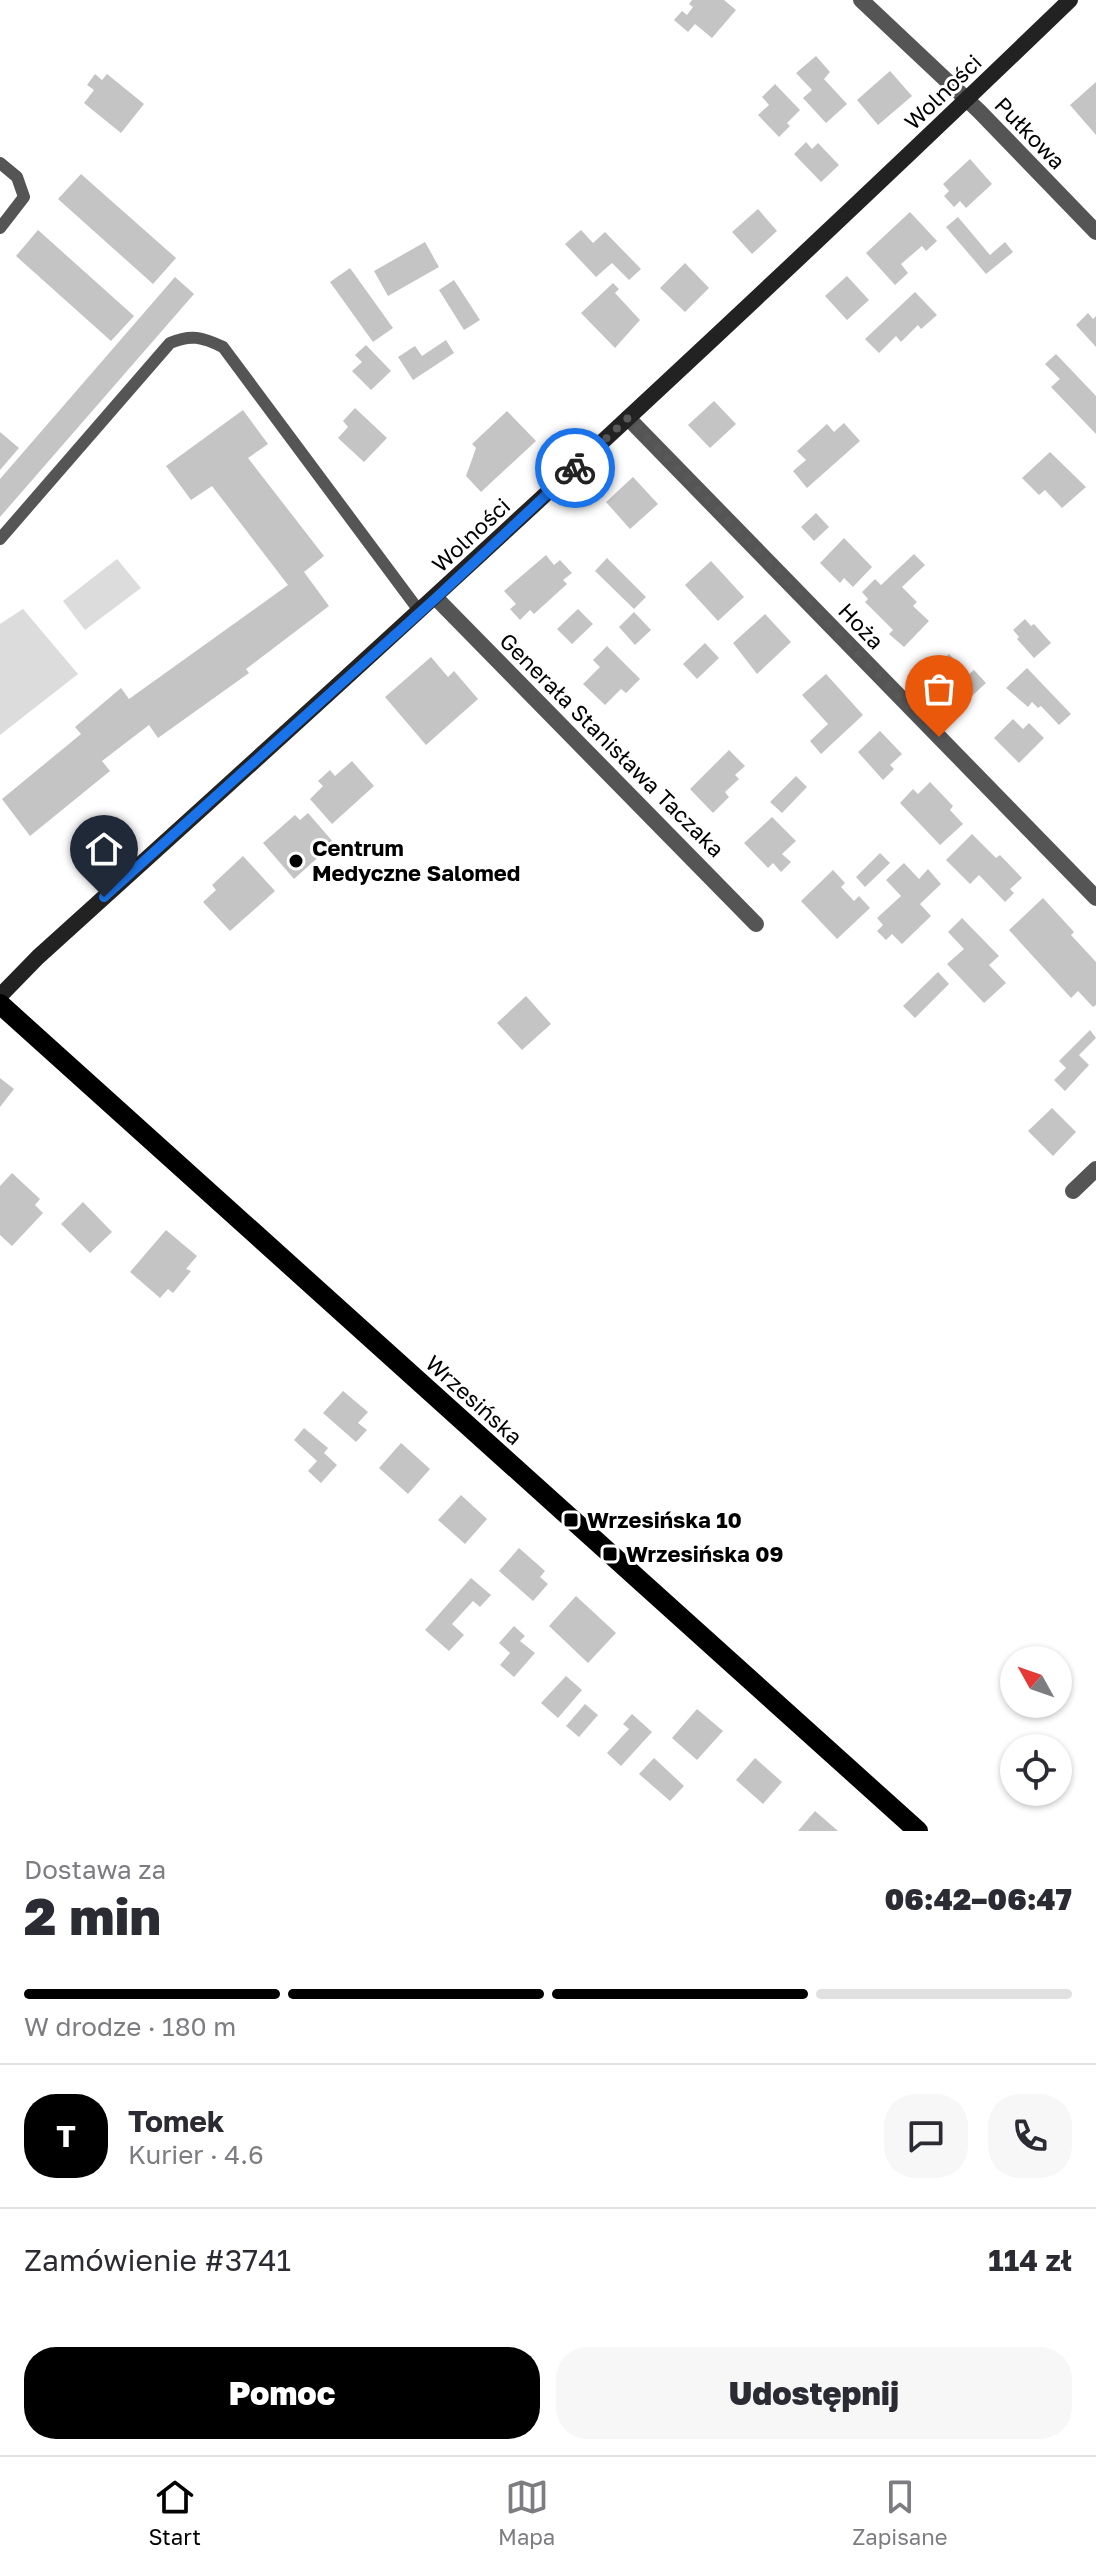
<!DOCTYPE html>
<html lang="pl">
<meta charset="utf-8">
<style>
body{margin:0;font-family:"Golos Text",sans-serif;background:#f7f7f7;color:#2b2b33;height:100vh;display:flex;flex-direction:column;font-size:30px;white-space:nowrap}
*{box-sizing:border-box;margin:0}
p{font-size:26px;color:#7c7c81}
.icon{flex:none;width:44px;height:44px;fill:none;stroke:currentColor;stroke-width:2;stroke-linecap:round;stroke-linejoin:round}
.map{position:relative;height:1831px;overflow:hidden}
.panel{display:flex;flex-direction:column;background:#fff;flex:1}
.panel>*{flex:none}
.needle{width:52px;rotate:310deg}
.fabs{position:absolute;left:1000px;top:1646px;display:grid;gap:16px}
.fabs a{display:grid;place-items:center;width:72px;height:72px;border-radius:50%;background:#fff;box-shadow:0 2px 6px #0004;font-size:40px}
.pin{position:absolute;display:grid;place-items:center;width:68px;height:68px;color:#fff;margin:-82px -34px;border-radius:50% 50% 50% 0;rotate:-45deg;box-shadow:0 0 8px #0007}
.pin .icon{rotate:45deg}
.courier{position:absolute;display:grid;place-items:center;width:80px;height:80px;margin:-40px;border:6px solid #1a73e8;border-radius:50%;background:#fff;color:#222;box-shadow:0 2px 10px #0007}
.head em{font-style:normal;font-weight:800}
.head div{display:flex;flex-direction:column-reverse}
.head{display:flex;align-items:center;justify-content:space-between;height:136px;padding:0 24px}
h1{font-size:52px;font-weight:800;line-height:60px}
.bar{display:grid;grid-template-columns:repeat(4,1fr);gap:12px 8px;align-content:center;height:96px;padding:0 24px}
.bar i{height:10px;border-radius:6px;background:#e1e1e2}
.bar .on{background:#000}
.bar p{grid-column:span 4}
.line{display:flex;align-items:center;gap:20px;padding:0 24px;border-top:2px solid #e1e1e2}
.line div{flex:1}
.round{display:grid;place-items:center;flex:none;width:84px;height:84px;border-radius:32px;background:#f7f7f7}
.button{display:flex;gap:16px;margin-top:auto;padding:16px 24px}
.button a{flex:1;height:92px;border-radius:32px;background:#000;color:#fff;font-size:32px;font-weight:800;line-height:92px;text-align:center}
.button a+a{background:#f7f7f7;color:#2b2b33}
.tabs{display:flex;justify-content:space-around;align-items:center;height:112px;border-top:2px solid #e1e1e2;background:#fff;font-size:22px;color:#7c7c81}
.tabs a{display:grid;justify-items:center;gap:4px}
.tabs .on{color:#000}
.map>svg:first-child{display:block}
</style>
<div class="map">
<svg width="1096" height="1831" viewBox="0 0 1096 1831">
<rect width="100%" height="100%" fill="#fff"/>
<g fill="#dcdcdc">
<path d="M 117,559 L 141,588 L 85,630 L 63,601 Z"/>
<path d="M 23,609 L 78,674 L 0,735 L 0,624 Z"/>
</g>
<g fill="#c4c4c4">
<path d="M 692,0 L 724,0 L 736,10 L 712,38 L 695,24 L 688,32 L 674,20 L 682,11 L 687,15 L 693,7 L 689,4 Z"/>
<path d="M 816,56 L 830,72 L 824,79 L 847,104 L 826,123 L 803,98 L 812,90 L 796,73 Z"/>
<path d="M 890,71 L 912,96 L 878,125 L 857,100 Z"/>
<path d="M 95,74 L 102,80 L 107,74 L 144,104 L 121,133 L 84,103 L 94,90 L 87,85 Z"/>
<path d="M 1096,82 L 1096,135 L 1070,105 Z"/>
<path d="M 775,84 L 800,110 L 787,123 L 790,126 L 779,137 L 758,115 L 769,105 L 762,97 Z"/>
<path d="M 806,142 L 812,149 L 818,143 L 839,165 L 821,182 L 794,154 Z"/>
<path d="M 970,159 L 992,184 L 966,208 L 960,201 L 954,207 L 944,196 L 949,191 L 943,184 Z"/>
<path d="M 81,174 L 176,258 L 153,284 L 58,199 Z"/>
<path d="M 758,209 L 777,231 L 752,254 L 732,232 Z"/>
<path d="M 910,212 L 937,241 L 926,251 L 922,246 L 901,264 L 908,273 L 895,285 L 866,253 Z"/>
<path d="M 958,217 L 990,255 L 1005,242 L 1013,252 L 986,274 L 946,227 Z"/>
<path d="M 38,230 L 134,316 L 111,341 L 16,256 Z"/>
<path d="M 581,230 L 593,243 L 605,232 L 641,269 L 629,280 L 612,263 L 596,277 L 565,244 Z"/>
<path d="M 425,242 L 439,267 L 388,296 L 374,271 Z"/>
<path d="M 685,263 L 709,288 L 685,312 L 660,288 Z"/>
<path d="M 350,268 L 393,328 L 373,342 L 330,282 Z"/>
<path d="M 847,276 L 869,300 L 847,320 L 825,296 Z"/>
<path d="M 175,277 L 194,294 L 0,517 L 0,479 Z"/>
<path d="M 454,280 L 480,320 L 464,330 L 439,290 Z"/>
<path d="M 613,283 L 619,289 L 615,293 L 640,320 L 615,348 L 581,313 Z"/>
<path d="M 915,292 L 937,315 L 921,329 L 918,325 L 901,342 L 896,336 L 879,353 L 865,339 Z"/>
<path d="M 1088,313 L 1093,319 L 1096,316 L 1096,347 L 1076,325 Z"/>
<path d="M 446,340 L 454,353 L 413,380 L 398,357 L 415,346 L 422,356 Z"/>
<path d="M 366,345 L 391,371 L 371,390 L 352,371 L 362,362 L 355,355 Z"/>
<path d="M 1056,354 L 1096,396 L 1096,434 L 1051,387 L 1060,379 L 1045,364 Z"/>
<path d="M 714,401 L 736,424 L 710,448 L 688,425 Z"/>
<path d="M 355,408 L 387,438 L 364,462 L 338,438 L 348,427 L 343,421 Z"/>
<path d="M 243,410 L 268,444 L 248,458 L 324,556 L 304,572 L 329,606 L 246,669 L 249,673 L 158,738 L 149,725 L 102,761 L 110,771 L 30,836 L 2,799 L 81,734 L 75,727 L 121,688 L 129,699 L 288,585 L 212,486 L 191,500 L 166,466 Z"/>
<path d="M 507,411 L 536,441 L 481,492 L 466,476 L 476,448 L 472,444 Z"/>
<path d="M 844,423 L 860,441 L 807,488 L 793,471 L 806,460 L 797,451 L 827,424 L 834,432 Z"/>
<path d="M 0,432 L 19,448 L 0,470 Z"/>
<path d="M 1050,452 L 1086,487 L 1062,508 L 1045,490 L 1039,495 L 1022,478 Z"/>
<path d="M 633,477 L 658,504 L 630,529 L 606,502 Z"/>
<path d="M 816,513 L 829,527 L 814,541 L 801,527 Z"/>
<path d="M 844,538 L 872,567 L 853,587 L 844,578 L 840,583 L 820,563 Z"/>
<path d="M 914,554 L 925,565 L 902,587 L 917,602 L 913,606 L 929,621 L 904,647 L 889,634 L 893,630 L 865,602 L 868,599 L 862,592 L 875,579 L 881,585 Z"/>
<path d="M 546,555 L 554,565 L 560,560 L 572,573 L 563,580 L 567,584 L 534,614 L 530,610 L 520,620 L 510,609 L 516,604 L 504,591 Z"/>
<path d="M 607,558 L 646,597 L 634,609 L 595,571 Z"/>
<path d="M 711,561 L 744,597 L 718,621 L 685,585 Z"/>
<path d="M 578,609 L 593,624 L 572,644 L 557,629 Z"/>
<path d="M 634,612 L 651,630 L 635,645 L 619,627 Z"/>
<path d="M 765,614 L 791,642 L 757,674 L 733,643 Z"/>
<path d="M 1025,619 L 1031,626 L 1034,624 L 1051,643 L 1034,658 L 1017,639 L 1019,637 L 1013,630 Z"/>
<path d="M 705,643 L 719,658 L 697,679 L 683,664 Z"/>
<path d="M 607,646 L 640,679 L 626,693 L 621,689 L 605,705 L 583,684 L 600,667 L 593,660 Z"/>
<path d="M 949,654 L 968,675 L 974,670 L 986,683 L 962,705 L 931,671 Z"/>
<path d="M 431,657 L 448,677 L 454,671 L 478,699 L 426,745 L 385,697 Z"/>
<path d="M 1027,668 L 1071,714 L 1059,725 L 1041,706 L 1038,708 L 1032,702 L 1028,707 L 1006,688 Z"/>
<path d="M 826,674 L 863,715 L 821,754 L 810,741 L 828,724 L 802,695 Z"/>
<path d="M 1013,719 L 1023,729 L 1029,723 L 1044,738 L 1019,763 L 994,738 Z"/>
<path d="M 880,731 L 902,754 L 890,765 L 894,769 L 883,780 L 858,752 Z"/>
<path d="M 729,750 L 745,766 L 735,775 L 739,779 L 725,792 L 729,797 L 713,813 L 690,789 Z"/>
<path d="M 352,761 L 374,786 L 332,824 L 310,799 L 323,786 L 318,781 L 330,770 L 335,776 Z"/>
<path d="M 796,776 L 807,787 L 782,813 L 770,802 Z"/>
<path d="M 930,782 L 953,806 L 950,810 L 963,824 L 940,845 L 900,803 L 913,789 L 918,794 Z"/>
<path d="M 308,813 L 334,843 L 294,879 L 263,843 L 295,815 L 300,820 Z"/>
<path d="M 772,817 L 796,841 L 782,854 L 791,862 L 781,872 L 773,863 L 768,868 L 744,843 Z"/>
<path d="M 972,834 L 996,858 L 1000,855 L 1022,878 L 1010,889 L 1014,893 L 1005,902 L 979,875 L 970,884 L 946,860 Z"/>
<path d="M 880,853 L 890,863 L 865,887 L 856,877 Z"/>
<path d="M 243,856 L 275,891 L 230,931 L 203,902 L 216,890 L 212,885 Z"/>
<path d="M 904,863 L 919,879 L 928,869 L 941,884 L 920,904 L 931,916 L 902,944 L 892,934 L 886,940 L 877,931 L 883,925 L 877,918 L 901,896 L 886,880 Z"/>
<path d="M 833,870 L 845,883 L 841,887 L 854,901 L 859,896 L 870,908 L 837,939 L 801,901 Z"/>
<path d="M 1043,898 L 1074,932 L 1071,935 L 1096,962 L 1096,1005 L 1093,1007 L 1078,991 L 1071,998 L 1009,930 Z"/>
<path d="M 962,918 L 999,956 L 989,965 L 1006,983 L 984,1003 L 947,964 L 964,949 L 948,932 Z"/>
<path d="M 938,972 L 949,984 L 915,1018 L 903,1006 Z"/>
<path d="M 526,996 L 551,1024 L 522,1050 L 497,1023 Z"/>
<path d="M 1090,1030 L 1096,1038 L 1079,1055 L 1089,1065 L 1065,1091 L 1054,1080 L 1066,1068 L 1059,1061 Z"/>
<path d="M 0,1078 L 14,1089 L 0,1107 Z"/>
<path d="M 1052,1108 L 1076,1132 L 1053,1156 L 1028,1131 Z"/>
<path d="M 12,1173 L 40,1199 L 35,1205 L 43,1213 L 12,1246 L 0,1235 L 0,1186 Z"/>
<path d="M 83,1202 L 112,1232 L 90,1253 L 61,1224 Z"/>
<path d="M 166,1230 L 197,1256 L 186,1269 L 191,1271 L 173,1293 L 168,1289 L 160,1298 L 130,1272 Z"/>
<path d="M 343,1391 L 368,1412 L 358,1423 L 367,1430 L 356,1442 L 323,1413 Z"/>
<path d="M 304,1428 L 328,1448 L 324,1453 L 337,1465 L 321,1483 L 308,1471 L 317,1461 L 294,1440 Z"/>
<path d="M 401,1443 L 430,1469 L 408,1494 L 379,1468 Z"/>
<path d="M 461,1495 L 487,1519 L 465,1544 L 438,1520 Z"/>
<path d="M 519,1548 L 545,1571 L 540,1577 L 548,1584 L 533,1601 L 499,1571 Z"/>
<path d="M 471,1578 L 491,1595 L 480,1607 L 473,1601 L 452,1624 L 464,1635 L 449,1651 L 425,1630 Z"/>
<path d="M 576,1596 L 616,1633 L 588,1663 L 549,1626 Z"/>
<path d="M 514,1626 L 525,1636 L 520,1641 L 535,1653 L 514,1677 L 500,1665 L 510,1653 L 499,1643 Z"/>
<path d="M 566,1676 L 582,1690 L 558,1718 L 541,1703 Z"/>
<path d="M 585,1704 L 598,1715 L 579,1737 L 566,1726 Z"/>
<path d="M 697,1709 L 723,1731 L 697,1760 L 672,1738 Z"/>
<path d="M 632,1714 L 652,1732 L 621,1766 L 607,1753 L 629,1729 L 623,1724 Z"/>
<path d="M 654,1758 L 684,1786 L 670,1801 L 639,1774 Z"/>
<path d="M 755,1758 L 782,1782 L 763,1804 L 736,1780 Z"/>
<path d="M 815,1811 L 838,1831 L 798,1831 Z"/>
</g>
<g fill="none" stroke-linecap="round" stroke-linejoin="round">
<g stroke="#555" stroke-width="12">
<path d="M 0,163 L 17,177 L 24,197 L 0,228"/>
<path d="M 0,539 L 170,343 C 191,334 202,337 223,347 L 420,612"/>
</g>
<g stroke="#555" stroke-width="16">
<path d="M 861,0 L 979,111 L 1096,232"/>
<path d="M 628,418 L 1096,898"/>
<path d="M 436,598 L 756,924"/>
<path d="M 1073,1191 L 1096,1169"/>
</g>
<path stroke="#222" stroke-width="16" d="M 0,996 L 38,957 C 386,643 732,326 1070,0"/>
<path stroke="#000" stroke-width="20" d="M 0,1004 L 918,1831"/>
</g>
<g fill="none" stroke-linecap="round" stroke-linejoin="round">
<path stroke="#595959" stroke-width="8" stroke-dasharray="0 14.4" d="M 575,468 L 628,418 L 939,737"/>
<path stroke="#1a73e8" stroke-width="10" d="M 104,897 L 436,598 L 575,468"/>
</g>
<g fill="#000" stroke="#fff" stroke-width="3">
<circle cx="296" cy="861" r="8"/>
<rect x="563" y="1512" width="16" height="16" rx="4"/>
<rect x="602" y="1546" width="16" height="16" rx="4"/>
</g>
<g text-anchor="middle" stroke-width="6" stroke-linejoin="round" paint-order="stroke">
<g font-size="22" fill="#000" stroke="#fff">
<text transform="translate(943 92) rotate(-44)" y="8">Wolności</text>
<text transform="translate(1030 133) rotate(46)" y="8">Pułkowa</text>
<text transform="translate(471 535) rotate(-43)" y="8">Wolności</text>
<text transform="translate(861 626) rotate(46)" y="8">Hoża</text>
<text transform="translate(612 745) rotate(45)" y="8">Generała Stanisława Taczaka</text>
<text transform="translate(474 1400) rotate(42)" y="8">Wrzesińska</text>
</g>
<g font-size="22" font-weight="bold" fill="#000" stroke="#fff" text-anchor="start">
<text x="312" y="856">Centrum<tspan x="312" dy="25">Medyczne Salomed</tspan></text>
<text x="587" y="1528">Wrzesińska 10</text>
<text x="626" y="1562">Wrzesińska 09</text>
</g>
</g>
</svg>
<div class="fabs">
<a><svg class="needle" viewBox="-14 -14 28 28"><path d="M0-13l5 13h-10z" fill="#e53935"/><path d="M0 13l5-13h-10z" fill="#7c7c81"/></svg></a>
<a><svg class="icon" aria-label="locate" viewBox="0 0 24 24"><circle cx="12" cy="12" r="6"/><path d="M12 2v4M12 18v4M2 12h4M18 12h4"/></svg></a>
</div>
<div class="pin" style="left:939px;top:737px;background:#ea580c"><svg class="icon" aria-label="bag" viewBox="0 0 24 24"><path d="M5 8h14l-1 12H6zM9 8a3 3 0 0 1 6 0"/></svg></div>
<div class="pin" style="left:104px;top:897px;background:#1f2937"><svg class="icon" aria-label="home" viewBox="0 0 24 24"><path d="M3 11l9-7 9 7M6 9v11h12V9"/></svg></div>
<div class="courier" style="left:575px;top:468px"><svg class="icon" aria-label="bike" viewBox="0 0 24 24"><circle cx="6" cy="16" r="4"/><circle cx="18" cy="16" r="4"/><path d="M6 16l4-8h5l3 8M10 8l3 8H6M13 5h3"/></svg></div>
</div>
<section class="panel">
<div class="head"><div><h1>2 min</h1><p>Dostawa za</p></div><em>06:42–06:47</em></div>
<div class="bar"><i class="on"></i><i class="on"></i><i class="on"></i><i></i><p>W drodze · 180 m</p></div>
<div class="line" style="height:144px"><b class="round" style="background:#000;color:#fff">T</b><div><b>Tomek</b><p>Kurier · 4.6</p></div><a class="round"><svg class="icon" aria-label="chat" viewBox="0 0 24 24"><path d="M4 5h16v11H9l-5 4z"/></svg></a><a class="round"><svg class="icon" aria-label="phone" viewBox="0 0 24 24"><path d="M5 4h4l2 5-3 2q2 4 5 5l2-3 5 2v4C11 20 4 13 5 4z"/></svg></a></div>
<div class="line" style="height:104px"><div>Zamówienie #3741</div><b>114 zł</b></div>
<div class="button"><a>Pomoc</a><a>Udostępnij</a></div>
</section>
<nav class="tabs">
<a class="on"><svg class="icon" aria-label="home" viewBox="0 0 24 24"><path d="M3 11l9-7 9 7M6 9v11h12V9"/></svg>Start</a>
<a><svg class="icon" aria-label="map" viewBox="0 0 24 24"><path d="M3 6l6-2 6 2 6-2v14l-6 2-6-2-6 2zM9 4v14M15 6v14"/></svg>Mapa</a>
<a><svg class="icon" aria-label="saved" viewBox="0 0 24 24"><path d="M7 4h10v16l-5-4-5 4z"/></svg>Zapisane</a>
</nav>
